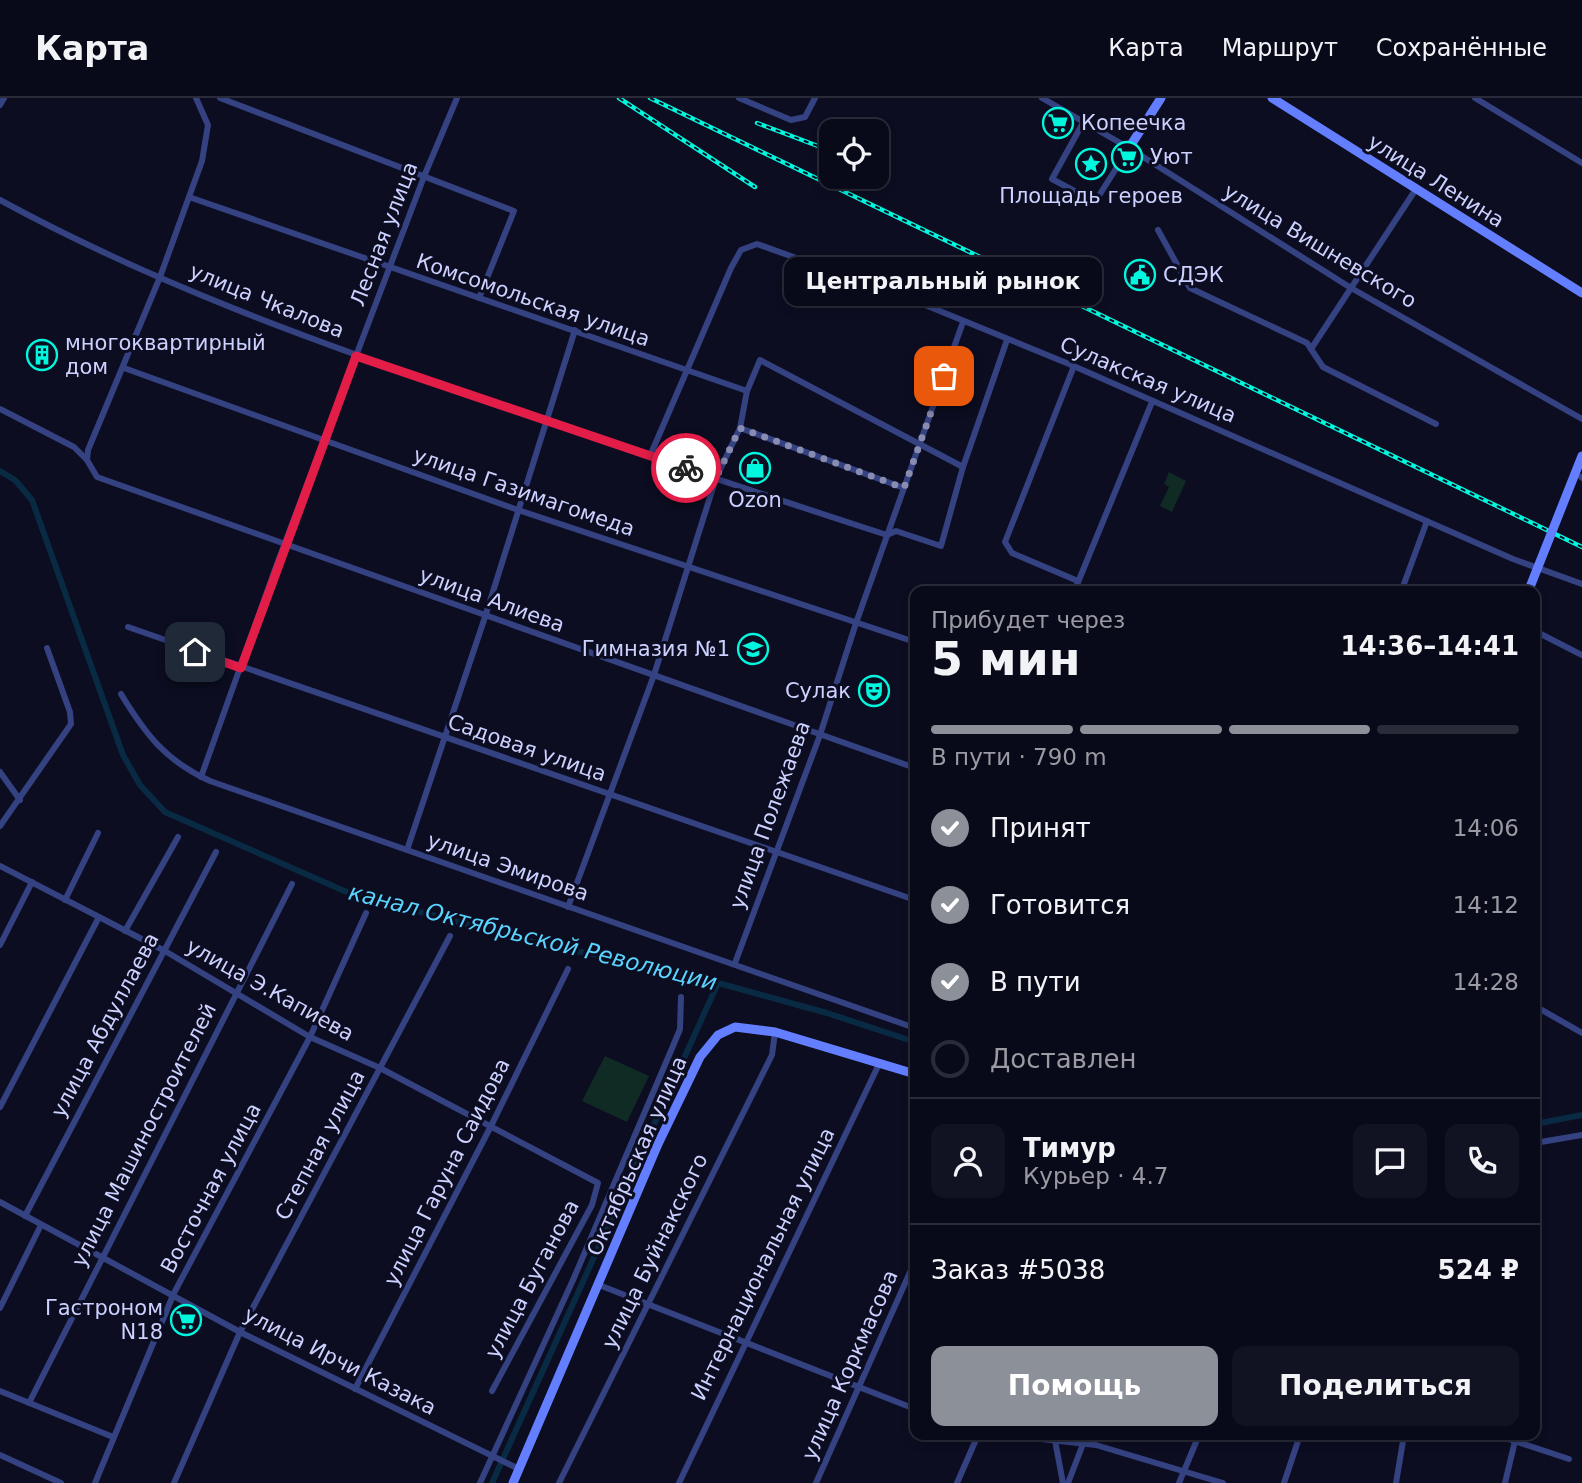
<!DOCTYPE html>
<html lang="ru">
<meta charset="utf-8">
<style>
body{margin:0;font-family:"DejaVu Sans",sans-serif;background:#121322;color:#f1f3f6;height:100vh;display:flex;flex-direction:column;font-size:26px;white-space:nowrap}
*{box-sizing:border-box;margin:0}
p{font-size:23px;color:#999aa2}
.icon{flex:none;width:38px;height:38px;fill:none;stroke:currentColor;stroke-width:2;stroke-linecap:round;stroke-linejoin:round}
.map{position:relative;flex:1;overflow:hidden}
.details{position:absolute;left:910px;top:488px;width:630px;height:854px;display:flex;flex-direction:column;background:#090a19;border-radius:14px;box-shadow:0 4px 10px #0003,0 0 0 2px #292b38}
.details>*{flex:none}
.controls{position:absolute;left:819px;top:21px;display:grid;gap:14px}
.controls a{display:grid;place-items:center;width:70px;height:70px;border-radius:14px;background:#090a19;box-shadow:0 4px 10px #0003,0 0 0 2px #292b38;font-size:35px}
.pin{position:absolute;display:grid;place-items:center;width:60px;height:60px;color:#fff;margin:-30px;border-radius:14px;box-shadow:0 4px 10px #0006}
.courier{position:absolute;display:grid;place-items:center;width:70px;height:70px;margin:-35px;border:5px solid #e11d48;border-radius:50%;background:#fff;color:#222;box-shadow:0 2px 9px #0007}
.bubble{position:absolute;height:49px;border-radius:14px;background:#090a19;box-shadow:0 4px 10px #0003,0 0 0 2px #292b38;font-size:23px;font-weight:700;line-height:49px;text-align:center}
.summary em{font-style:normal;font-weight:700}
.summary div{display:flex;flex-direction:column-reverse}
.summary{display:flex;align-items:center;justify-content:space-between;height:119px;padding:0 21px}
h1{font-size:46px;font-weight:700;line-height:52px}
.bar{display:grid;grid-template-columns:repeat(4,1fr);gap:10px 7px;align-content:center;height:84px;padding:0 21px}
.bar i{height:9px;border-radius:5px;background:#292b38}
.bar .on{background:#8c9099}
.bar p{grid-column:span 4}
.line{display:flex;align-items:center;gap:18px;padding:0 21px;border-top:2px solid #292b38}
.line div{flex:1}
.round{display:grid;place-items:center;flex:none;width:74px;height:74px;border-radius:14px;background:#121322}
ol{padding:0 21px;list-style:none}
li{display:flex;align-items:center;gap:21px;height:77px}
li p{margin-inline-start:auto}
li .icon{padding:7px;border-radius:50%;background:#8c9099;color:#fff;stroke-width:4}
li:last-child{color:#999aa2}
li i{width:38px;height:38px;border:4px solid #292b38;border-radius:50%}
.primary-button{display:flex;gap:14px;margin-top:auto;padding:14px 21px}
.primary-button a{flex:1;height:80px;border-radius:14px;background:#8c9099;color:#fff;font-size:28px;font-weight:700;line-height:80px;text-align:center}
.primary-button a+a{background:#121322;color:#f1f3f6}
header{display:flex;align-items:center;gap:42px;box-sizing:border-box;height:98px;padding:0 35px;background:#090a19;border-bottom:2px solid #292b38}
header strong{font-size:33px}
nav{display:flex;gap:38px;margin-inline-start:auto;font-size:24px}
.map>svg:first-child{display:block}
</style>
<header>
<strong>Карта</strong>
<nav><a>Карта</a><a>Маршрут</a><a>Сохранённые</a></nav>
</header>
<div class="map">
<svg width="1582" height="1385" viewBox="0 0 1582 1385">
<rect width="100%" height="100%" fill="#0c0d21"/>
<g fill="#0f2b24">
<path d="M 1169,374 L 1186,383 L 1172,414 L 1160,408 L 1169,389 L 1164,386 Z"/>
<path d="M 605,958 L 649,978 L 627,1024 L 582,1003 Z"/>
</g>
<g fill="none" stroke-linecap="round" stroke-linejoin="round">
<g stroke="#092a43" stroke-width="6">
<path d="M 0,373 L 15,382 L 32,402 L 123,657 L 140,687 L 165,714 L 349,795 L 556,850 L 616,860 L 718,885 L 827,915 L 915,944"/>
<path d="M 1535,1026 L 1582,1017"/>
<path d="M 492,1385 L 718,885"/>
</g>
<g stroke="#354282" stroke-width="6">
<path d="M 196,0 L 208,27 L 202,63 L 160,179 L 88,352 L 87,362 L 97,379 L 915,670"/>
<path d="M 220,0 L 514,113 L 479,200"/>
<path d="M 739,0 L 791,22 L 805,19 L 815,0"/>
<path d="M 1042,0 L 1129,50 L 1351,190 L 1582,321"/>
<path d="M 1475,0 L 1582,65"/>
<path d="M 0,7 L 4,0"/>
<path d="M 1084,23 L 1052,81 L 1095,104 L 1129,50"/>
<path d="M 189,99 L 747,293"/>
<path d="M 0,102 C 152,185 316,244 480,300 C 615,347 751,393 887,437 L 896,433 L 941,448 L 963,369 L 1007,242"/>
<path d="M 1158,132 L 1190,190 L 1307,245 L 1323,269 L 1436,326"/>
<path d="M 1311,251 L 1416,91"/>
<path d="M 1074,268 L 1005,444 L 1012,455 L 1078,483"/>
<path d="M 124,270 L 518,412 L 915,544"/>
<path d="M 0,311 L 74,349 L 87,362"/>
<path d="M 650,358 L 731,170 L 741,152 L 757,146 L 908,200 L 1069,266 L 1513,461 L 1582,486"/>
<path d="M 1581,379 L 1582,380"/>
<path d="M 904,390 L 740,330 L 747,293 L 760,262 L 963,369"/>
<path d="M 1074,494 L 1152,304"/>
<path d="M 1401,494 L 1427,423"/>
<path d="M 128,529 L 915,802"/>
<path d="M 1535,533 L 1582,557"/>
<path d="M 121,596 C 146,637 166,663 210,683 L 915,930"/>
<path d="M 0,674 L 20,702"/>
<path d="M 201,679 L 277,466 L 425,76 L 457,0"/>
<path d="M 0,728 L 71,626 L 70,614 L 47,550"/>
<path d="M 407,752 L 485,519 L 575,232"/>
<path d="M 0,768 L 165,853 L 310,939 L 380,970 L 598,1085 L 592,1107 L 492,1293"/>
<path d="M 65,802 L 98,735"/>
<path d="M 568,809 L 654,577 L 716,380 L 740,330"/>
<path d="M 125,833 L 178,739"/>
<path d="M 0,847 L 32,784"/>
<path d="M 735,865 L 820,637 L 856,525 L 963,224"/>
<path d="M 1535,908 L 1582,935"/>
<path d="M 1535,1005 L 1539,1007"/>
<path d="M 0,1009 L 99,819"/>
<path d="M 1535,1045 L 1582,1037"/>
<path d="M 0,1104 L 240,1234 L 519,1371"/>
<path d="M 25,1118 L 216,754"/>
<path d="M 599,1187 L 915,1311"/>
<path d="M 0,1210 L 41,1127"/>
<path d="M 355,1291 L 491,1028 L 568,871"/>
<path d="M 0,1293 L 113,1339"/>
<path d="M 29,1305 L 292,786"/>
<path d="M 1005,1337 L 1096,1347 L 1223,1385"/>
<path d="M 1054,1337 L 1063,1385"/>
<path d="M 1496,1337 L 1569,1361"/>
<path d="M 0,1357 L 61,1385"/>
<path d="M 95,1385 L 174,1195 L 310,939 L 366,815"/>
<path d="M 174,1385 L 240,1234 L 450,838"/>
<path d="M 480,1385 L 573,1182 L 673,948 L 680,931 L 681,899"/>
<path d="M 559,1385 L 772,957 L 775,934"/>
<path d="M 679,1385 L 880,964"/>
<path d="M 816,1385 L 915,1163"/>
<path d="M 957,1385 L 978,1337"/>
<path d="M 1068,1385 L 1083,1346"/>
<path d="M 1179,1385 L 1199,1337"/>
<path d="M 1284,1385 L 1300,1337"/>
<path d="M 1396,1385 L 1404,1337"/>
<path d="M 1505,1385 L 1515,1343"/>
</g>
<g stroke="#637fff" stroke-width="9">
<path d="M 1272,0 L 1582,195"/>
<path d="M 1129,50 L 1161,0"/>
<path d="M 513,1385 L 658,1046 L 700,959 L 718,937 L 735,929 L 775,934 L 915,976"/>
</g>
<g stroke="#00f7dd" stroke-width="4.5">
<g id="rail">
<path d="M 619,0 L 755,89"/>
<path d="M 650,0 L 1582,449"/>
<path d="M 757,25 L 831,53"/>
<path d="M 877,61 L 887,65"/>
</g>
</g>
<use href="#rail" stroke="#0c0d21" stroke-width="2" stroke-dasharray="5" stroke-linecap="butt"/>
<path stroke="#637fff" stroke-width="9" d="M 1528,494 L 1582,358"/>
</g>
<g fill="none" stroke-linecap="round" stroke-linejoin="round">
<path stroke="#898cb1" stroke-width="7" stroke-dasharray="0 12.6" d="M 686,370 L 716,380 L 740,330 L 904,390 L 944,278"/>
<path stroke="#e11d48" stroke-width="9" d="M 195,554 L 241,570 L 356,258 L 686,370"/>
</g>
<defs>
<g id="supermarket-ring" transform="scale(1.575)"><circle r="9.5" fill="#0c0d21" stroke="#00f7dd" stroke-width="1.5"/><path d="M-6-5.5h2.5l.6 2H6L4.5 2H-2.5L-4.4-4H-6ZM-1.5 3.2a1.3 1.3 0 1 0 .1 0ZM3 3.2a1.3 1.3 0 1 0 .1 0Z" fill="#00f7dd"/></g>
<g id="sight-ring" transform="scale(1.575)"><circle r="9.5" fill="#0c0d21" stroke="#00f7dd" stroke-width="1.5"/><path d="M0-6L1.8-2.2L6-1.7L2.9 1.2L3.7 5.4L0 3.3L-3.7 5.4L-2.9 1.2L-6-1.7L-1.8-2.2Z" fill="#00f7dd"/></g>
<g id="civic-ring" transform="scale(1.575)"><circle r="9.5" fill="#0c0d21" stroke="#00f7dd" stroke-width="1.5"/><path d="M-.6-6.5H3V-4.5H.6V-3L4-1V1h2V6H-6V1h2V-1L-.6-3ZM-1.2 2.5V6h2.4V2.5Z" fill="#00f7dd"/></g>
<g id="building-ring" transform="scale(1.575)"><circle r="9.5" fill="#0c0d21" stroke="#00f7dd" stroke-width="1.5"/><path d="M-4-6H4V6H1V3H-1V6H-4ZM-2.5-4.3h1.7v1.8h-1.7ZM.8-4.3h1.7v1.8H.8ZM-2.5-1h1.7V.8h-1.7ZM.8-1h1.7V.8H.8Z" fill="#00f7dd"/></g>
<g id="shop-ring" transform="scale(1.575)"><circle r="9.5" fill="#0c0d21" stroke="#00f7dd" stroke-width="1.5"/><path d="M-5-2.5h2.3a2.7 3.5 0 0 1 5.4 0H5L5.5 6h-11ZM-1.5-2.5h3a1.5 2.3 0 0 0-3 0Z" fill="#00f7dd"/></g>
<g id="school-ring" transform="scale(1.575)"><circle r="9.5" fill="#0c0d21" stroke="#00f7dd" stroke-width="1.5"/><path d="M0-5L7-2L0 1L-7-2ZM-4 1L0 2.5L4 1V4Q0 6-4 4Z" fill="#00f7dd"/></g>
<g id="theatre-ring" transform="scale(1.575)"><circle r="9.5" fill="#0c0d21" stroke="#00f7dd" stroke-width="1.5"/><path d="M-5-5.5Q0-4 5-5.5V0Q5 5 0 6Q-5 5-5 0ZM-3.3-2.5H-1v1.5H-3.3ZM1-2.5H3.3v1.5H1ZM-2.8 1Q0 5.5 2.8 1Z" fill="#00f7dd"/></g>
</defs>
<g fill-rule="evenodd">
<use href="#supermarket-ring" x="1058" y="25"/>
<use href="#supermarket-ring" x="1127" y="59"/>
<use href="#sight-ring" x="1091" y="66"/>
<use href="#civic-ring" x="1140" y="177"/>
<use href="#building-ring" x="42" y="257"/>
<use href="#shop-ring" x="755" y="370"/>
<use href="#school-ring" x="753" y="551"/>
<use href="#theatre-ring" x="874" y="593"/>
<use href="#supermarket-ring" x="186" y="1222"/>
</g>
<g text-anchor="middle" stroke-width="6" stroke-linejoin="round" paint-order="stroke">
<g font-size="21" fill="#ccd1ff" stroke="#0c0d21" text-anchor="start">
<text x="1081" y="32">Копеечка</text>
<text x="1150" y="66">Уют</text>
<text x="1091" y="105" text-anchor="middle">Площадь героев</text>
<text x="1163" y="184">СДЭК</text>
<text x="65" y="252">многоквартирный<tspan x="65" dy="24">дом</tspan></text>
<text x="755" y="409" text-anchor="middle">Ozon</text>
<text x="730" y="558" text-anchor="end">Гимназия №1</text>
<text x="851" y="600" text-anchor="end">Сулак</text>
<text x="163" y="1217" text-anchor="end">Гастроном<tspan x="163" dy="24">N18</tspan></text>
</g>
<g font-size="21" fill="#ccd1ff" stroke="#0c0d21">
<text transform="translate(1436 83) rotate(32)" y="7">улица Ленина</text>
<text transform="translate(384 136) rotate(-69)" y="7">Лесная улица</text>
<text transform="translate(1320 148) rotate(31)" y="7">улица Вишневского</text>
<text transform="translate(533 202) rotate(19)" y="7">Комсомольская улица</text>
<text transform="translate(267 203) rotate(22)" y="7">улица Чкалова</text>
<text transform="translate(1148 282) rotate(23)" y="7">Сулакская улица</text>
<text transform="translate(524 394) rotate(19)" y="7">улица Газимагомеда</text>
<text transform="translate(492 502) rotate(20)" y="7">улица Алиева</text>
<text transform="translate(527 650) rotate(19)" y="7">Садовая улица</text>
<text transform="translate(770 717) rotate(-70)" y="7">улица Полежаева</text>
<text transform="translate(508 769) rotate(19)" y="7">улица Эмирова</text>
<text transform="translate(270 892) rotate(29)" y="7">улица Э.Капиева</text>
<text transform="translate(105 927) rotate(-62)" y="7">улица Абдуллаева</text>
<text transform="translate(144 1037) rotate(-63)" y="7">улица Машиностроителей</text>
<text transform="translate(320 1047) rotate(-62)" y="7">Степная улица</text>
<text transform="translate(637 1058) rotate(-66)" y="7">Октябрьская улица</text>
<text transform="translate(447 1074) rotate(-63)" y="7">улица Гаруна Саидова</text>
<text transform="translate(211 1090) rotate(-62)" y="7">Восточная улица</text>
<text transform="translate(655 1153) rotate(-64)" y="7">улица Буйнакского</text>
<text transform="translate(763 1166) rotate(-64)" y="7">Интернациональная улица</text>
<text transform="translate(532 1181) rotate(-62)" y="7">улица Буганова</text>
<text transform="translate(340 1263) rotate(27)" y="7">улица Ирчи Казака</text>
<text transform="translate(850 1267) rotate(-66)" y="7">улица Коркмасова</text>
</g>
<g font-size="23" font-style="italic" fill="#5ad4ff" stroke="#0c0d21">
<text transform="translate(533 839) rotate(14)" y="8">канал Октябрьской Революции</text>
</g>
</g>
</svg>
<div class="controls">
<a><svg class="icon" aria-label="locate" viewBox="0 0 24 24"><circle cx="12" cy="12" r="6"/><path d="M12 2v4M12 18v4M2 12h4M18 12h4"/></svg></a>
</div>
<div class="pin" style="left:944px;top:278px;background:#ea580c"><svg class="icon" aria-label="bag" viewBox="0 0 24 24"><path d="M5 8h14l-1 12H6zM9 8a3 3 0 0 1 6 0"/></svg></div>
<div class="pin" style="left:195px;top:554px;background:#1f2937"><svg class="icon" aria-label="home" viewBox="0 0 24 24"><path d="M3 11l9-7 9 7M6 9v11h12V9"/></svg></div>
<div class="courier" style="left:686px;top:370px"><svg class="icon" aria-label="bike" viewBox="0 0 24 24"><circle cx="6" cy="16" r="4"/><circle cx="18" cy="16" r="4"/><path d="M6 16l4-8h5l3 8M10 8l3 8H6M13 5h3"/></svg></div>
<div class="bubble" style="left:784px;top:159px;width:318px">Центральный рынок</div>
<section class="details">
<div class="summary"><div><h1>5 мин</h1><p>Прибудет через</p></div><em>14:36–14:41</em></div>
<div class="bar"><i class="on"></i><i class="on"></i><i class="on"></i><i></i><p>В пути · 790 m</p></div>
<ol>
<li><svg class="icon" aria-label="check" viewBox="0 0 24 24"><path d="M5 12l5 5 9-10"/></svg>Принят<p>14:06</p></li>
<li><svg class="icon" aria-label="check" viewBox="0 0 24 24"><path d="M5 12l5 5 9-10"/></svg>Готовится<p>14:12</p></li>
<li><svg class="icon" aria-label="check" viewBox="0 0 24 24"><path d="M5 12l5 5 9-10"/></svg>В пути<p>14:28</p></li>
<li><i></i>Доставлен</li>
</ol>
<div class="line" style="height:126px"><a class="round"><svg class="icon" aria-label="person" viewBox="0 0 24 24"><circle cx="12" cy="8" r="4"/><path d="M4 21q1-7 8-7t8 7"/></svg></a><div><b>Тимур</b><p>Курьер · 4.7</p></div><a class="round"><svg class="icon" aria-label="chat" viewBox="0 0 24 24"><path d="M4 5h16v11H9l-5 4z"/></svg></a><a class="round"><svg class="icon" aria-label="phone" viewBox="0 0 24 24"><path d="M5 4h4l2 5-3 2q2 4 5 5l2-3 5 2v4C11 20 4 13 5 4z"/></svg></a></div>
<div class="line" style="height:91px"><div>Заказ #5038</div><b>524 ₽</b></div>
<div class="primary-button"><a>Помощь</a><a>Поделиться</a></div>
</section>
</div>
